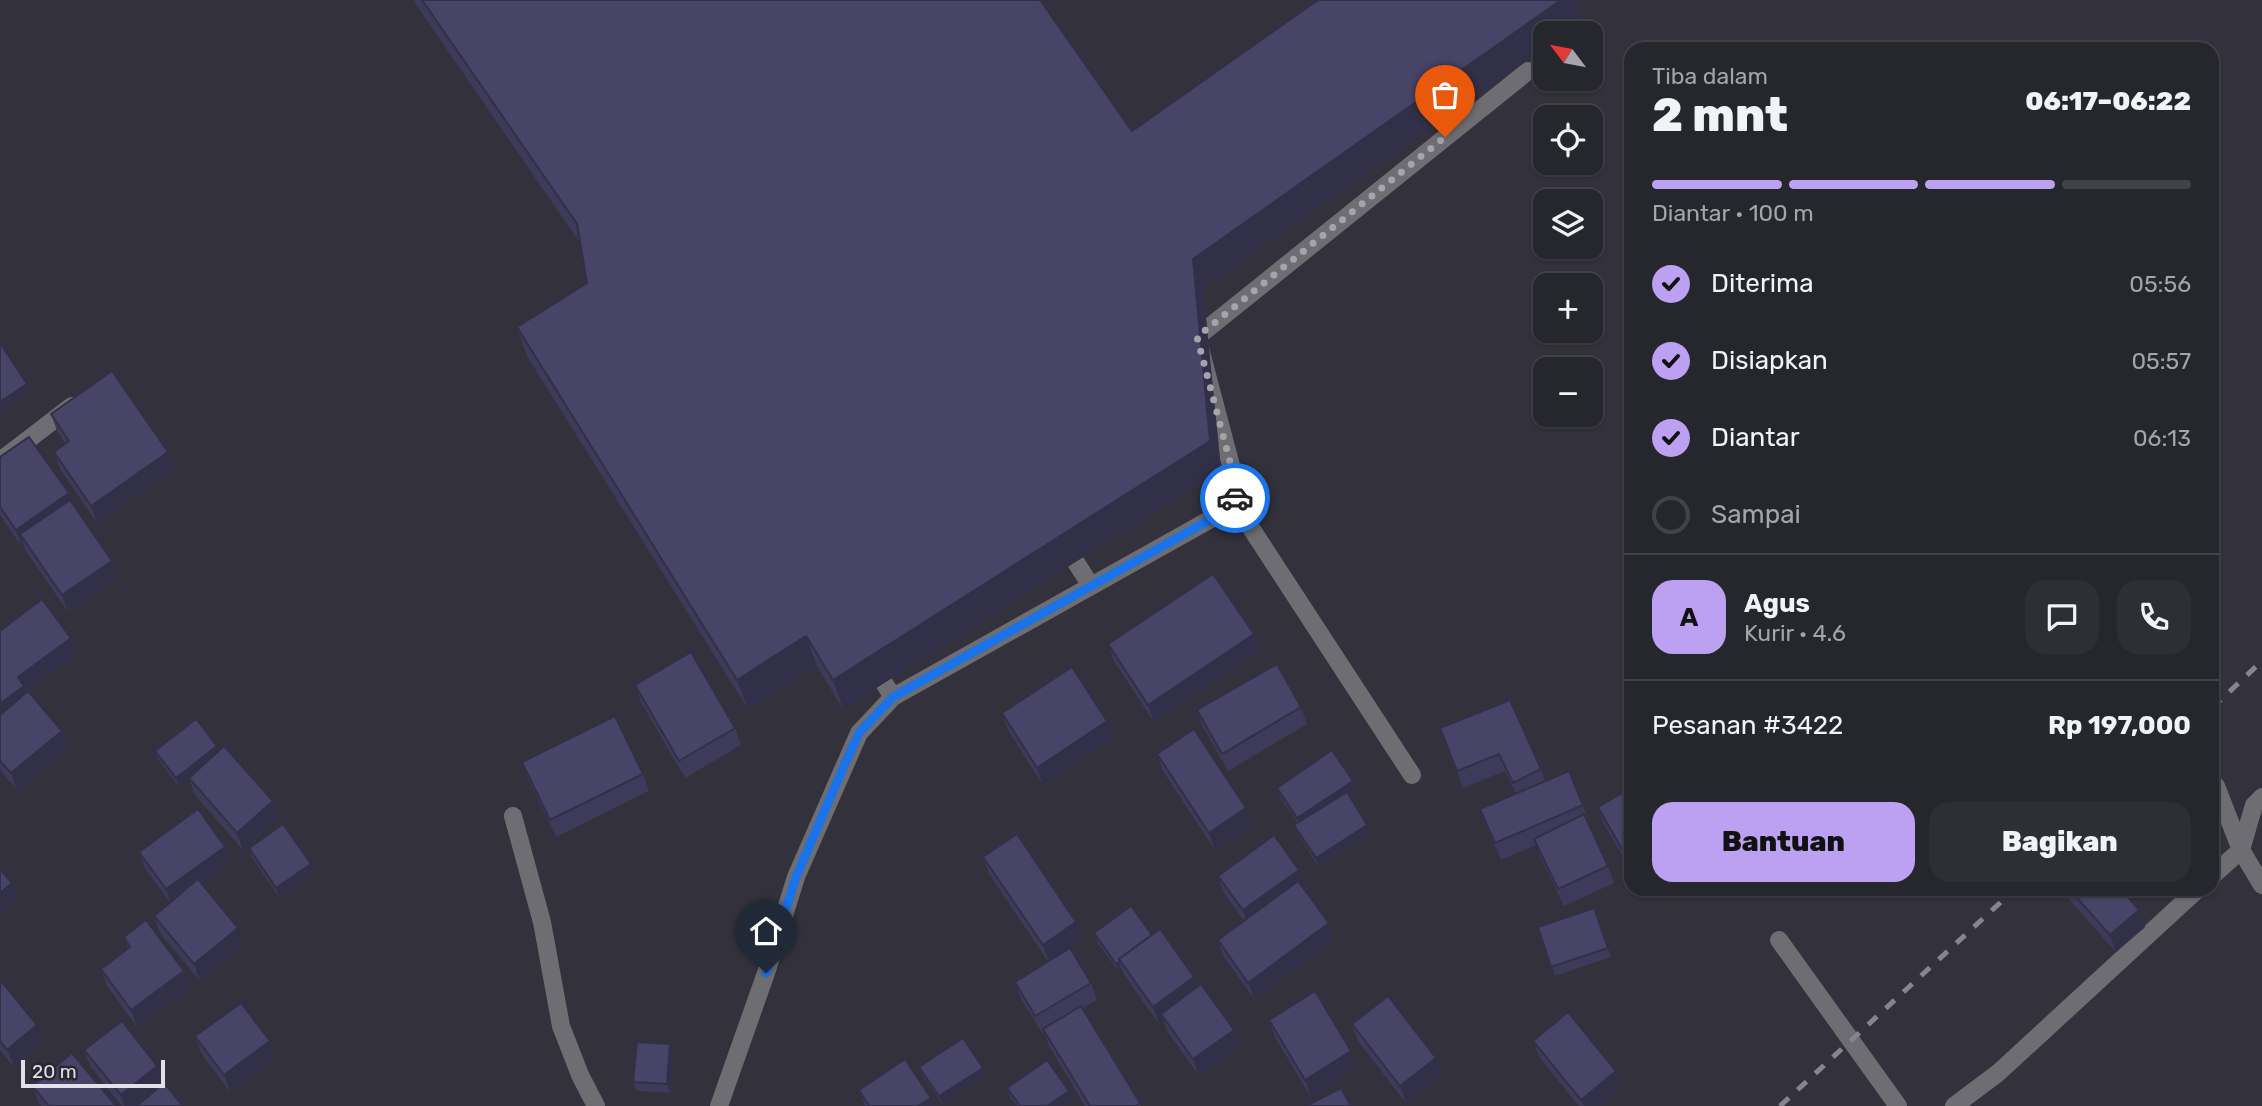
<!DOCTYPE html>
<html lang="id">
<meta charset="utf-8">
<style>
body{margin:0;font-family:Rubik,sans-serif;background:#2e2e35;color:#f1f3f6;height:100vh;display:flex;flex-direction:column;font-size:26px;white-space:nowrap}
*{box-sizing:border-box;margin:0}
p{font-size:23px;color:#a4a5aa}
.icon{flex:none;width:38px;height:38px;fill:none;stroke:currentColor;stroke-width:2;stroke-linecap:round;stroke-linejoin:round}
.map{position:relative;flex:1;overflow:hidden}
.details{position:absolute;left:1624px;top:42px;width:595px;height:854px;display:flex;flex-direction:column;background:#26262d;border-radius:21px;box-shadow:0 2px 5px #0004,0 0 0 2px #424349}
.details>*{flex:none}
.needle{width:46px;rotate:302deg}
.fabs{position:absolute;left:1533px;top:21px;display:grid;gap:14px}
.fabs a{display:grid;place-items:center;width:70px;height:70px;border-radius:14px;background:#26262d;box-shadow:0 2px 5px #0004,0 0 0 2px #424349;font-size:35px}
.scale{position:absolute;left:21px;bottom:18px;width:144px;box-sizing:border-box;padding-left:7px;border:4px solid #e2e1e8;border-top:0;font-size:19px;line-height:24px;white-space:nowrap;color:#e2e1e8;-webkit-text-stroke:5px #292831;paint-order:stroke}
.pin{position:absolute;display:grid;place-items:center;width:60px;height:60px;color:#fff;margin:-72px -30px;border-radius:50% 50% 50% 0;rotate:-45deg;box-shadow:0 0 7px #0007}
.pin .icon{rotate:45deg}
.courier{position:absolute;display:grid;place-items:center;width:70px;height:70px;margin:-35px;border:5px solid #1a73e8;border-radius:50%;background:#fff;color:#222;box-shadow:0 2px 9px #0007}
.overview em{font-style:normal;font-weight:800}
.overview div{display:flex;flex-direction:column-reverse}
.overview{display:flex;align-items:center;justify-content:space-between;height:119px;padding:0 28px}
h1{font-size:46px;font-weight:800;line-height:52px}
.bar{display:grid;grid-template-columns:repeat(4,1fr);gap:10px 7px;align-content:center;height:84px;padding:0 28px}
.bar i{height:9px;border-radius:5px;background:#424349}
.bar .active{background:#bca0f2}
.bar p{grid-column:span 4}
.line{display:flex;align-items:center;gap:18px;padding:0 28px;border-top:2px solid #424349}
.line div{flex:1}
.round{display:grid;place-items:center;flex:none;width:74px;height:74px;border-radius:21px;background:#2e2e35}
ol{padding:0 28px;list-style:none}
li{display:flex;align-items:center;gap:21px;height:77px}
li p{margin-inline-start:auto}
li .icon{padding:7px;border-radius:50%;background:#bca0f2;color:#111;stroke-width:4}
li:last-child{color:#a4a5aa}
li i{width:38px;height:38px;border:4px solid #424349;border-radius:50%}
.primary-button{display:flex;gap:14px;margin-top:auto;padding:14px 28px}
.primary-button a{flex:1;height:80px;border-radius:21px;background:#bca0f2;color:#111;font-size:28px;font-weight:800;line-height:80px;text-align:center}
.primary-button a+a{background:#2e2e35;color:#f1f3f6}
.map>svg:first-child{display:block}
</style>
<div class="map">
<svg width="2262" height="1106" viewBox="0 0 2262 1106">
<rect width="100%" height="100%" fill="#33323c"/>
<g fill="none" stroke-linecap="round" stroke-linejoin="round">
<path stroke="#6e6d72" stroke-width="18" d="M 513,816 L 542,922 L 561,1026 L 580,1075 L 596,1106"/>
<g stroke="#6e6d72" stroke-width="18">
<path d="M 984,21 L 996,26 L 1197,337 L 1234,477 L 1236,505 L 893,697 L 632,289 L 633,259 L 646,238 L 736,190 L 913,70 L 967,30 Z"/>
<path d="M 1197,337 L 1528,71"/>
<path d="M 0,461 L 72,406"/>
<path d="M 1236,505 L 1412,775"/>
<path d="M 1063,542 L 1091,586"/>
<path d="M 2212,782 L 2216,786 L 2241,850 L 2262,885"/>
<path d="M 2212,876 L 2241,850 L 2254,805 L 2262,797"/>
<path d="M 1779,940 L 1898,1106"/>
<path d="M 719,1106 L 766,973 L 796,877 L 859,733 L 893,697"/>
<path d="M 1954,1106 L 1998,1073 L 2198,889"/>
</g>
<g stroke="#86858e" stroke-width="5" stroke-dasharray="12 12" stroke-linecap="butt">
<path d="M 2212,708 L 2262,661"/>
<path d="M 1780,1106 L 2015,889"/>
</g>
</g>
<g fill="#3e3a59">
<path d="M 413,0 L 1040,0 L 1132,131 L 1318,0 L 1574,0 L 1582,22 L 1545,33 L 1545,48 L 1203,288 L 1221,470 L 843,709 L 817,666 L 748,709 L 527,356 L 517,327 L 587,283 L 580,243 Z"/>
<path d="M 51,414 L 175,469 L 97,523 L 60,469 L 54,452 L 66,444 L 57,431 Z"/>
<path d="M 0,457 L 69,493 L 74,506 L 112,561 L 118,578 L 68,612 L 26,551 L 24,546 L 22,547 L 0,515 Z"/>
<path d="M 0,631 L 71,638 L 77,655 L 28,691 L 62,731 L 68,748 L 17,790 L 0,770 Z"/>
<path d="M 1108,644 L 1260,651 L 1154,722 L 1114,661 Z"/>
<path d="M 635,685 L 735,728 L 741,745 L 685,778 L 641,702 Z"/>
<path d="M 1301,707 L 1307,724 L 1228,771 L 1203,727 L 1197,710 Z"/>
<path d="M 1002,713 L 1113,738 L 1043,785 L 1008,730 Z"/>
<path d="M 1440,728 L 1541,769 L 1545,781 L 1583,805 L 1589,822 L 1588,822 L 1608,866 L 1614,883 L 1564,906 L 1540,856 L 1536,845 L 1501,860 L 1486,826 L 1480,809 L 1516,793 L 1505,771 L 1463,788 Z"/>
<path d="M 217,746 L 219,751 L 279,818 L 243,850 L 195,795 L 189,779 L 179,787 L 158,759 L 155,751 Z"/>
<path d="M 1157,754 L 1246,808 L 1253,825 L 1215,850 L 1163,771 Z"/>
<path d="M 522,762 L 643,774 L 649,791 L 556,837 L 528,778 Z"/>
<path d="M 1353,781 L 1356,789 L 1349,794 L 1370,834 L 1319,867 L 1298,834 L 1294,825 L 1298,823 L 1280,797 L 1277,788 Z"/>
<path d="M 1631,788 L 1631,871 L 1604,824 L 1598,807 Z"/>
<path d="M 225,847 L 231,864 L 202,884 L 244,945 L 200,981 L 160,933 L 154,916 L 170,903 L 145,868 L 139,852 Z"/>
<path d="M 249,848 L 314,873 L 279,897 L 252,857 Z"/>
<path d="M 983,857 L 1082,939 L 1062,953 L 1091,983 L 1097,1000 L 1083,1008 L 1141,1106 L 1085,1106 L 1049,1046 L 1044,1032 L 1042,1033 L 1021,999 L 1015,982 L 1048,961 L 989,874 Z"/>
<path d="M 1218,876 L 1305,887 L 1304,888 L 1329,923 L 1335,940 L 1255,1000 L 1224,957 L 1218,940 L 1244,921 L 1224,893 Z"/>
<path d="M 2063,889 L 2121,889 L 2145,927 L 2116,952 L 2065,895 Z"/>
<path d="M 1594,908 L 1611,957 L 1555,976 L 1538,927 Z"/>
<path d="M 1094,933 L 1152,935 L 1194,977 L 1198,986 L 1234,1030 L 1240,1046 L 1199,1076 L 1167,1031 L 1164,1021 L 1159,1024 L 1125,976 L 1122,970 L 1119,972 L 1097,942 Z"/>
<path d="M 124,937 L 184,971 L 190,988 L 137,1027 L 107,986 L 101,969 L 128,949 Z"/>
<path d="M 0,980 L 43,1041 L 14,1067 L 0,1050 Z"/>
<path d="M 1269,1020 L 1357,1068 L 1311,1097 L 1275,1037 Z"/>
<path d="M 1352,1024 L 1442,1075 L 1406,1103 L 1358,1041 Z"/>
<path d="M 195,1036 L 270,1041 L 276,1058 L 230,1092 L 201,1053 Z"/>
<path d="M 1533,1041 L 1622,1088 L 1600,1106 L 1579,1106 L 1540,1058 Z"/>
<path d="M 84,1050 L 157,1066 L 164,1083 L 135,1106 L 122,1106 L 91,1067 Z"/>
<path d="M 674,1053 L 670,1093 L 637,1091 L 633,1082 Z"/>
<path d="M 919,1067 L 986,1076 L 943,1105 L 923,1076 Z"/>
<path d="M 32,1086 L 116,1106 L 41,1106 L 39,1103 Z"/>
<path d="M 1007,1088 L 1069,1091 L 1072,1100 L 1063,1106 L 1017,1106 L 1010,1097 Z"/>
<path d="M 859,1090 L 934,1106 L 865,1106 Z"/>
</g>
<g fill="#323048">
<path d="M 1561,0 L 1574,0 L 1582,22 L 1566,33 L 1545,33 L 1545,48 L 1203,288 L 1221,470 L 843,709 L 833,680 L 1193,259 Z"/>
<path d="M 27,384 L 30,393 L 0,413 L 0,402 Z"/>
<path d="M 168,452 L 175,469 L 97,523 L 91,506 Z"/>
<path d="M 69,493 L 75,510 L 20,534 L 24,546 L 22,547 L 16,530 Z"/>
<path d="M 112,561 L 118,578 L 68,612 L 62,595 Z"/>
<path d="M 1254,634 L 1260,651 L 1154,722 L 1148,705 Z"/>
<path d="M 806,636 L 817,666 L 748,709 L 737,680 Z"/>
<path d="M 71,638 L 77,655 L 26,692 L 0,726 L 0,704 L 18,677 Z"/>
<path d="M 1107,721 L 1113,738 L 1043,785 L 1037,768 Z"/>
<path d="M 62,731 L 68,748 L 17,790 L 11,773 Z"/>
<path d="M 217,746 L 221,755 L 179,787 L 176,778 Z"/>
<path d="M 1353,781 L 1356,789 L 1301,827 L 1297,818 Z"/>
<path d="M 273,801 L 279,818 L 243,850 L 237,833 Z"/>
<path d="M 1246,808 L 1253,825 L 1215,850 L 1209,833 Z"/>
<path d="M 1367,825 L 1370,834 L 1319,867 L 1316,858 Z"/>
<path d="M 225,847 L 231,864 L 172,906 L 166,889 Z"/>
<path d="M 311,864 L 314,873 L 279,897 L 276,888 Z"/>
<path d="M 1299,870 L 1305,887 L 1249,927 L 1243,910 Z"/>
<path d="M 12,883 L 18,900 L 0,916 L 0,893 Z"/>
<path d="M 2139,910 L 2145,927 L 2116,952 L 2110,935 Z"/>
<path d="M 1076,922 L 1082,939 L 1049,962 L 1043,945 Z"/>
<path d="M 1329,923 L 1335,940 L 1255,1000 L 1248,983 Z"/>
<path d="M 238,928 L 244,945 L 200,981 L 194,964 Z"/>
<path d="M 1119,961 L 1122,970 L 1119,972 L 1116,964 Z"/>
<path d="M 184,971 L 190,988 L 137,1027 L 131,1010 Z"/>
<path d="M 1194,977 L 1200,994 L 1161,1014 L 1164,1021 L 1159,1024 L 1153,1007 Z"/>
<path d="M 37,1025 L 43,1041 L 14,1067 L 7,1050 Z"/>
<path d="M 1234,1030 L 1240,1046 L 1199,1076 L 1193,1059 Z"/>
<path d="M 270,1041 L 276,1058 L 230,1092 L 224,1075 Z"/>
<path d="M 670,1044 L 674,1053 L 670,1093 L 667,1084 Z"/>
<path d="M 1351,1051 L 1357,1068 L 1311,1097 L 1305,1080 Z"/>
<path d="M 1436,1058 L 1442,1075 L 1406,1103 L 1400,1086 Z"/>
<path d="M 157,1066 L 164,1083 L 135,1106 L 124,1106 L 121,1095 Z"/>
<path d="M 983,1068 L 986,1076 L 943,1105 L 939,1096 Z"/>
<path d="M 1616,1071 L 1622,1088 L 1600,1106 L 1584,1106 L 1581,1100 Z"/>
<path d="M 1069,1091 L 1072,1100 L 1063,1106 L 1047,1106 Z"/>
<path d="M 931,1098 L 934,1106 L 918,1106 Z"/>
</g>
<g fill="#484467" stroke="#323048" stroke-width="2">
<path d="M 422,0 L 1040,0 L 1132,131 L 1318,0 L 1561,0 L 1193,259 L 1210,441 L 833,680 L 806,636 L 737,680 L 517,327 L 587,283 L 577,224 Z"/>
<path d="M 0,343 L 27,384 L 0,402 Z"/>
<path d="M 112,371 L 168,452 L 91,506 L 54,452 L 69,441 L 51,414 Z"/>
<path d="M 29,437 L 69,493 L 16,530 L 0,507 L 0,457 Z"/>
<path d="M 70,500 L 112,561 L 62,595 L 20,534 Z"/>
<path d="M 1213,574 L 1254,634 L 1148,705 L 1108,644 Z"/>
<path d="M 42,599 L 71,638 L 18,677 L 24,686 L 0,704 L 0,631 Z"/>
<path d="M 691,652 L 735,728 L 679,761 L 635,685 Z"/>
<path d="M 1277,664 L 1301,707 L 1222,754 L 1197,710 Z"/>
<path d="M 1072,667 L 1107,721 L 1037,768 L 1002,713 Z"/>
<path d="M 28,691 L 62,731 L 11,773 L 0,761 L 0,715 Z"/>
<path d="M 1510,700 L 1541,769 L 1513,783 L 1499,754 L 1457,771 L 1440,728 Z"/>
<path d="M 615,716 L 643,774 L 550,820 L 522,762 Z"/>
<path d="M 196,719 L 217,746 L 176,778 L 155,751 Z"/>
<path d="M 1194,729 L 1246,808 L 1209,833 L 1157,754 Z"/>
<path d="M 224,746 L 273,801 L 237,833 L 189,778 Z"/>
<path d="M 1332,750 L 1353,781 L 1297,818 L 1277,788 Z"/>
<path d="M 1569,771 L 1583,805 L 1495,843 L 1480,809 Z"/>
<path d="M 1631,788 L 1631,856 L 1627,858 L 1598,807 Z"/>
<path d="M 1347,792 L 1367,825 L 1316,858 L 1294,825 Z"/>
<path d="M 198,809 L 225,847 L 166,889 L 139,852 Z"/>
<path d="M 1584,814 L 1608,866 L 1558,889 L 1534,839 Z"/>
<path d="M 283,824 L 311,864 L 276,888 L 249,848 Z"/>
<path d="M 1017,834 L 1076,922 L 1043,945 L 983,857 Z"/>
<path d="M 1274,835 L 1299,870 L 1243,910 L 1218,876 Z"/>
<path d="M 0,869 L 12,883 L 0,893 Z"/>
<path d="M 198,879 L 238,928 L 194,964 L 154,916 Z"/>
<path d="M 1298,881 L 1329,923 L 1248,983 L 1218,940 Z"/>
<path d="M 2069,889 L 2121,889 L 2139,910 L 2110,935 Z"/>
<path d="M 1131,906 L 1152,935 L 1119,959 L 1120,961 L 1116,964 L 1094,933 Z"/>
<path d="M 1594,908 L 1608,948 L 1551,967 L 1538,927 Z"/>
<path d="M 146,920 L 184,971 L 131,1010 L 101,969 L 130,947 L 124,937 Z"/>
<path d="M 1160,929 L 1194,977 L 1153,1007 L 1119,959 Z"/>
<path d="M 1070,948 L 1091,983 L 1035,1016 L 1015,982 Z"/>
<path d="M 0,980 L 37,1025 L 7,1050 L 0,1041 Z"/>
<path d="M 1201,984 L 1234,1030 L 1193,1059 L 1161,1014 Z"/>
<path d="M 1315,991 L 1351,1051 L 1305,1080 L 1269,1020 Z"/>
<path d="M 1388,996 L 1436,1058 L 1400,1086 L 1352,1024 Z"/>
<path d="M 241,1003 L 270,1041 L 224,1075 L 195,1036 Z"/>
<path d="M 1081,1006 L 1140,1103 L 1136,1106 L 1090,1106 L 1043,1029 Z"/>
<path d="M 1568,1012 L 1616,1071 L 1581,1100 L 1533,1041 Z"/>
<path d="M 122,1021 L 157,1066 L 121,1095 L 84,1050 Z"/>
<path d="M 963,1038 L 983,1068 L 939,1096 L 919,1067 Z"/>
<path d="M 637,1042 L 670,1044 L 667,1084 L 633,1082 Z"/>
<path d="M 72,1053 L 116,1106 L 49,1106 L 32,1086 Z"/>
<path d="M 905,1059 L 931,1098 L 918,1106 L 869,1106 L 859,1090 Z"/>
<path d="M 1047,1060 L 1069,1091 L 1047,1106 L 1020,1106 L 1007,1088 Z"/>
<path d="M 164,1083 L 183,1106 L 137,1106 Z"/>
<path d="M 1341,1088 L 1351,1106 L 1306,1106 Z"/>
</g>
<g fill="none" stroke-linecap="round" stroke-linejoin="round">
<path stroke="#a5a4ac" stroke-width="7" stroke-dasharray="0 12.6" d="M 1235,498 L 1234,477 L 1197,337 L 1445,137"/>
<path stroke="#1a73e8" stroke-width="9" d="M 766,973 L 796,877 L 843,768 L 859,733 L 893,697 L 1236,505 L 1235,498"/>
</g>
</svg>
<div class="fabs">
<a><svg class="needle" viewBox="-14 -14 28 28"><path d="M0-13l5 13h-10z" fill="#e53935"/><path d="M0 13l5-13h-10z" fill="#a4a5aa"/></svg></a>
<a><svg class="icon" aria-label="locate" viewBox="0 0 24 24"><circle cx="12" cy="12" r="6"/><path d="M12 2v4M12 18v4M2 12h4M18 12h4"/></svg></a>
<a><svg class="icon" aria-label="layers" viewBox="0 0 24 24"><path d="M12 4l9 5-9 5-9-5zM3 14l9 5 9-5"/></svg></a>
<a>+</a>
<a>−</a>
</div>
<div class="scale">20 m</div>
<div class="pin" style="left:1445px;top:137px;background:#ea580c"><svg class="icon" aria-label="bag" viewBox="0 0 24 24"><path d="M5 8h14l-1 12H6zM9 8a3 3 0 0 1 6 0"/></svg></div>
<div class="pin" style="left:766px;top:973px;background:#1f2937"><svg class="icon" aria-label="home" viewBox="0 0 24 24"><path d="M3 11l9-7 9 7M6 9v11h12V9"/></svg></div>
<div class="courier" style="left:1235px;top:498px"><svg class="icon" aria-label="car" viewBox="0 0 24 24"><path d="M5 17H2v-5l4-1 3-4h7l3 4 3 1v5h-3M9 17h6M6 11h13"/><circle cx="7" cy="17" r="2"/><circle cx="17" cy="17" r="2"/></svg></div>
<section class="details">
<div class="overview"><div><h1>2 mnt</h1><p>Tiba dalam</p></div><em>06:17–06:22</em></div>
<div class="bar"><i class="active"></i><i class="active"></i><i class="active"></i><i></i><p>Diantar · 100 m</p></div>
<ol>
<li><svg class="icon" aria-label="check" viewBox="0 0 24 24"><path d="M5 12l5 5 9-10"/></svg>Diterima<p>05:56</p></li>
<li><svg class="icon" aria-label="check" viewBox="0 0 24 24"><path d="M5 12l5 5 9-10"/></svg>Disiapkan<p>05:57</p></li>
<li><svg class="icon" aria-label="check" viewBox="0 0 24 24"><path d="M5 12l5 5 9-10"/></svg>Diantar<p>06:13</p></li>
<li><i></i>Sampai</li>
</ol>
<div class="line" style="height:126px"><b class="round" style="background:#bca0f2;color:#111">A</b><div><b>Agus</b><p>Kurir · 4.6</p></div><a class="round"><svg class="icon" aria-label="chat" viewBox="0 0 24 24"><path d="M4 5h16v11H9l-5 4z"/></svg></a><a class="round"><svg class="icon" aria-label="phone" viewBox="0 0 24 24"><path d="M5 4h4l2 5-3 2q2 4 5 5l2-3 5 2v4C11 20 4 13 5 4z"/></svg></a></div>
<div class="line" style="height:91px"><div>Pesanan #3422</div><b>Rp 197,000</b></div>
<div class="primary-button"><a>Bantuan</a><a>Bagikan</a></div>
</section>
</div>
